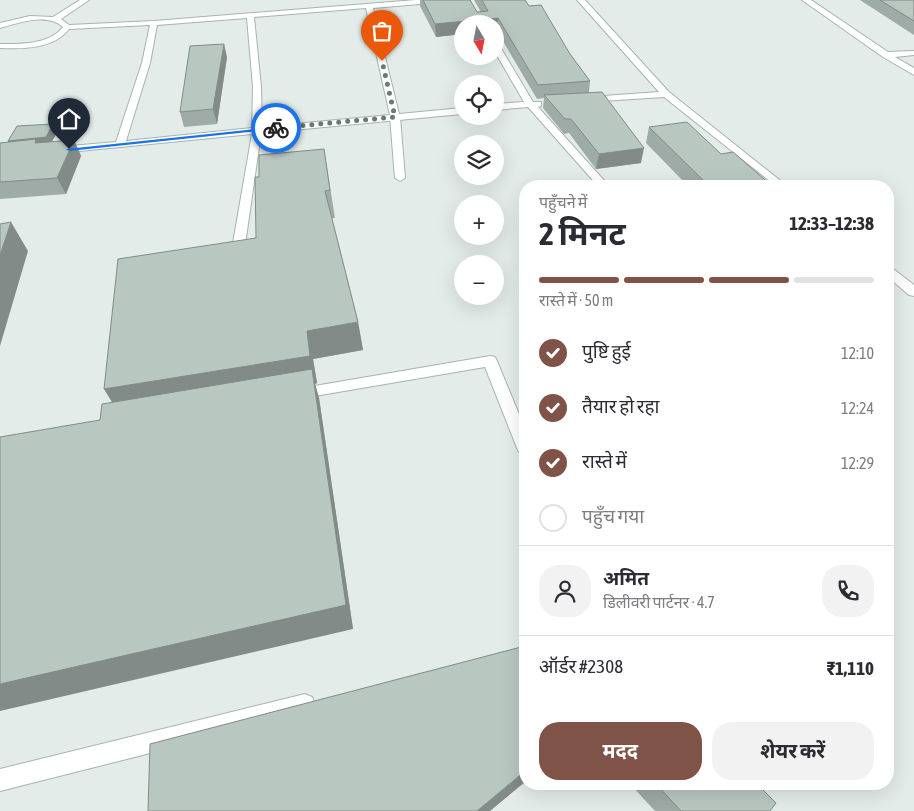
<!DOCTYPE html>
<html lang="hi">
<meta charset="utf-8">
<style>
body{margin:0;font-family:"Asap Condensed","Noto Sans Devanagari",sans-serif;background:#f2f2f3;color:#2b2b33;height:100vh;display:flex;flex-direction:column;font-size:19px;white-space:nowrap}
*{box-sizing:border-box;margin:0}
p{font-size:16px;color:#7c7c81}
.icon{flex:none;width:28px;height:28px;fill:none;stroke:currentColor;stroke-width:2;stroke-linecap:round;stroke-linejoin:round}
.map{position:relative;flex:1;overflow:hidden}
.panel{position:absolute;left:519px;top:180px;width:375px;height:610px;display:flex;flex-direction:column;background:#fff;border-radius:20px;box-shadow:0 5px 20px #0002}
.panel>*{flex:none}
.needle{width:32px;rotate:170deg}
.tools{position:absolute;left:454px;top:15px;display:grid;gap:10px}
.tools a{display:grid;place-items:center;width:50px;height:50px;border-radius:50%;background:#fff;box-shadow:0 5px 20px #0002;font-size:25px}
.pin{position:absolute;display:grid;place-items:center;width:42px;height:42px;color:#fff;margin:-51px -21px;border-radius:50% 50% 50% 0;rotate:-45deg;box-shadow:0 0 5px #0007}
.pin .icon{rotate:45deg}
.courier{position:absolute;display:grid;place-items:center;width:50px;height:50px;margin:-25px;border:4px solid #1a73e8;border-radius:50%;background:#fff;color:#222;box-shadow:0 1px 6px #0007}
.overview em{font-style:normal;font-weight:700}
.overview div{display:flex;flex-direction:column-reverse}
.overview{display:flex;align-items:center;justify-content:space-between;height:85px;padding:0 20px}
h1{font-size:32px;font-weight:700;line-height:38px}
.bar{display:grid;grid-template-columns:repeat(4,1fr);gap:8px 5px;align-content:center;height:60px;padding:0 20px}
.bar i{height:6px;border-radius:4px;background:#e1e1e2}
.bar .current{background:#805349}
.bar p{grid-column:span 4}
.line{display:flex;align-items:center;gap:12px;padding:0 20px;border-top:1px solid #e1e1e2}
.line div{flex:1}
.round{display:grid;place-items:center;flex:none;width:52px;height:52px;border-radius:20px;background:#f2f2f3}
ol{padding:0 20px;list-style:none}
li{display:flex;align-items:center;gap:15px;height:55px}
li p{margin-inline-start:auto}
li .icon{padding:5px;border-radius:50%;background:#805349;color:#fff;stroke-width:4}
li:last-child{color:#7c7c81}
li i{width:28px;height:28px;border:2px solid #e1e1e2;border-radius:50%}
.cta{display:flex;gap:10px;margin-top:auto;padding:10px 20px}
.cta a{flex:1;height:58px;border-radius:20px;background:#805349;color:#fff;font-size:20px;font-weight:700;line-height:58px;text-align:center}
.cta a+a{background:#f2f2f3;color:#2b2b33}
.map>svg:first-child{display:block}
</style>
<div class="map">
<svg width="914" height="811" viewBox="0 0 914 811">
<rect width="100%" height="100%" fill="#e3ece8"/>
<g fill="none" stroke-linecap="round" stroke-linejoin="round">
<g stroke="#a6b4af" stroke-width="2">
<path id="lane" d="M 395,114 L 400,117 L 405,178 L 400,181 L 395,178 L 390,117 Z"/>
</g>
<g stroke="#a6b4af" stroke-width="2">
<g id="street">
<path d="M 80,0 L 89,0 L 61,19 L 69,25 L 154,21 L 416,0 L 447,0 L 443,2 L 373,8 L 399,114 L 462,108 L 462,114 L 261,133 L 243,259 L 237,263 L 233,262 L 231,259 L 233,243 L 252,134 L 59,153 L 54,150 L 59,147 L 116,142 L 142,63 L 150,25 L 69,29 C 54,49 23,49 0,48 L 0,44 C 20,44 49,45 63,27 C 47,12 18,23 0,28 L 0,23 L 30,16 L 53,17 ZM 366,8 L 390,115 L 262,127 L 261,87 L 254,17 ZM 247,18 L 253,87 L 252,128 L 126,141 L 150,63 L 157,25 Z"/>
<path d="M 577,0 L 585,0 L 669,92 L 787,186 L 776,186 L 664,97 L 586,102 L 586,98 L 589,97 L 659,92 Z"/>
<path d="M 802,0 L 811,0 L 888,52 L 914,51 L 914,55 L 895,57 L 914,68 L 914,75 L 883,57 Z"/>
<path d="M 495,43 L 499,45 L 533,102 L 541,102 L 541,106 L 538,107 L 609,186 L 598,186 L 528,107 L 495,110 L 495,104 L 524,102 L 495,52 Z"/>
<path d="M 888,267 L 892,268 L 914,285 L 914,296 L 909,295 L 888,277 Z"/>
<path d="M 490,356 L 495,357 L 497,361 L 525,429 L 525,454 L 519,452 L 517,448 L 485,367 L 297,399 L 292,398 L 290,394 L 292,390 L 297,389 Z"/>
<path d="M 305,694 L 312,697 L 315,704 L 312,711 L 305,714 L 0,791 L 0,769 Z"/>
</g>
</g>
<use href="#lane" fill="#fff" fill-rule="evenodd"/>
<use href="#street" fill="#fff" fill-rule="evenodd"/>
</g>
<g fill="#9faba6">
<path d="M 420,0 L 470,0 L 477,12 L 481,12 L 474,0 L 525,0 L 529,6 L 570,54 L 590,81 L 589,92 L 641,163 L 596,169 L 569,133 L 564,134 L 543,108 L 544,98 L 537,99 L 497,31 L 495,32 L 495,24 L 462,24 L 462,34 L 436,37 L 420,6 Z"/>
<path d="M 860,0 L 914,0 L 914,35 Z"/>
<path d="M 227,57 L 217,124 L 184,127 L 180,112 Z"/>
<path d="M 53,124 L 57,132 L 52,142 L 74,140 L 81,156 L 66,194 L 0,199 L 0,143 L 8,142 L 8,141 Z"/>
<path d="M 649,127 L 721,154 L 772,186 L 688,186 L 646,143 Z"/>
<path d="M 324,149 L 335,218 L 332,218 L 358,322 L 363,350 L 313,359 L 317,383 L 315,384 L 319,398 L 353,629 L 100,420 L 112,402 L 256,238 L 259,177 Z"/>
<path d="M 630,784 L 757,784 L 770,811 L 655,811 Z"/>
</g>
<g fill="#828b87">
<path d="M 498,18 L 497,31 L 495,32 L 495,24 L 462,24 L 462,34 L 436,37 L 435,24 Z"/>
<path d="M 224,44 L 227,57 L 217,124 L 213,109 Z"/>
<path d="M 53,124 L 57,132 L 50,145 L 12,149 L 8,141 Z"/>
<path d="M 74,140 L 81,156 L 66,194 L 57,178 Z"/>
<path d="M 644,148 L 641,163 L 596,169 L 599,154 Z"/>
<path d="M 11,222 L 28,251 L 0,346 L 0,255 Z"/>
<path d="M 358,322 L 363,350 L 313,359 L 317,383 L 315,384 L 319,398 L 353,629 L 0,711 L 0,684 L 121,417 L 104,389 L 307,331 Z"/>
<path d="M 525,771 L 525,782 L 490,811 L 477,811 Z"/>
</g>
<g fill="#b9c7c1" stroke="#828b87">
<path d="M 423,0 L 470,0 L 477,12 L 488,11 L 482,0 L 525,0 L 529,6 L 541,5 L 570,54 L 590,81 L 538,85 L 498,18 L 435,24 Z"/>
<path d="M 880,0 L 914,0 L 914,21 Z"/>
<path d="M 224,44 L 213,109 L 180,112 L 190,46 Z"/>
<path d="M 602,92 L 644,148 L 599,154 L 571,119 L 565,119 L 544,95 Z"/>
<path d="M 687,122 L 721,154 L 733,152 L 772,186 L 709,186 L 649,127 Z"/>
<path d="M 53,124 L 46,137 L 8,141 L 17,126 Z"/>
<path d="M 36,139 L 35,143 L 74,140 L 57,178 L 0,182 L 0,143 Z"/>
<path d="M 324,149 L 330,190 L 325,191 L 358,322 L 307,331 L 310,356 L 104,389 L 118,259 L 256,238 L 255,177 L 259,177 L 259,155 Z"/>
<path d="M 11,222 L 0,255 L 0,224 Z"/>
<path d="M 312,369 L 346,605 L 0,684 L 0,437 L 100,420 L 102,404 Z"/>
<path d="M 525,646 L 525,771 L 477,811 L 148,811 L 150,744 Z"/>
<path d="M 656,784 L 757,784 L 776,803 L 770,811 L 681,811 Z"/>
</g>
<path fill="#1a73e8" d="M 276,127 L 277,129 L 69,151 L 66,149 Z"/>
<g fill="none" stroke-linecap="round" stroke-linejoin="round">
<path stroke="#677a74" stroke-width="5" stroke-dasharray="0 9" d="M 276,128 L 395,117 L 382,61"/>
</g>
</svg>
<div class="tools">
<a><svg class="needle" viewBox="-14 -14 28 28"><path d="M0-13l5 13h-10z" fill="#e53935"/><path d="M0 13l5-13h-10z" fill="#7c7c81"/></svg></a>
<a><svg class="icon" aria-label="locate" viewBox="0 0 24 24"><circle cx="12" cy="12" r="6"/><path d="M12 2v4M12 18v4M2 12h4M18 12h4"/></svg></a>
<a><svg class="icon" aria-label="layers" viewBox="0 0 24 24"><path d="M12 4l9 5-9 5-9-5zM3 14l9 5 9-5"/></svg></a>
<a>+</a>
<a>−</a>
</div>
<div class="pin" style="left:382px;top:61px;background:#ea580c"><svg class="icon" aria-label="bag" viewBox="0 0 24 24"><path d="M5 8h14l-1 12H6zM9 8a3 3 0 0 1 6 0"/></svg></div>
<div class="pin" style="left:69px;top:149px;background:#1f2937"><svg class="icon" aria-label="home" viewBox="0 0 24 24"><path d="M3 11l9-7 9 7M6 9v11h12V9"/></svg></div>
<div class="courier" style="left:276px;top:128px"><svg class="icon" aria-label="bike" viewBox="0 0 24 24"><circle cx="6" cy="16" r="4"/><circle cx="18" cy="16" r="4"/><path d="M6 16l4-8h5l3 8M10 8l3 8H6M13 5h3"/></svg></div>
<section class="panel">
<div class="overview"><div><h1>2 मिनट</h1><p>पहुँचने में</p></div><em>12:33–12:38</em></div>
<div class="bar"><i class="current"></i><i class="current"></i><i class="current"></i><i></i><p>रास्ते में · 50 m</p></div>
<ol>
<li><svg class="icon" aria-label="check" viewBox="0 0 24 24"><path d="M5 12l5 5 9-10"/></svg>पुष्टि हुई<p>12:10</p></li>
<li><svg class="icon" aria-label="check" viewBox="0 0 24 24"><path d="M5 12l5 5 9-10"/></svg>तैयार हो रहा<p>12:24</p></li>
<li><svg class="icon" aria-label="check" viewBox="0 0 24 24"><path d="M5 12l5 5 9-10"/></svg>रास्ते में<p>12:29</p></li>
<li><i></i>पहुँच गया</li>
</ol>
<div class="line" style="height:90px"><a class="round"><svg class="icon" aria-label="person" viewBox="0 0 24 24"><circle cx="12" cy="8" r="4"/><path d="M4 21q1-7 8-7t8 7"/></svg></a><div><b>अमित</b><p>डिलीवरी पार्टनर · 4.7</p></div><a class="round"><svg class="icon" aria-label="phone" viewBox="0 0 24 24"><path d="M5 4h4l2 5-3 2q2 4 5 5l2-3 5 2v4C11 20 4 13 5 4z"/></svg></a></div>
<div class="line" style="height:65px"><div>ऑर्डर #2308</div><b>₹1,110</b></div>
<div class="cta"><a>मदद</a><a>शेयर करें</a></div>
</section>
</div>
